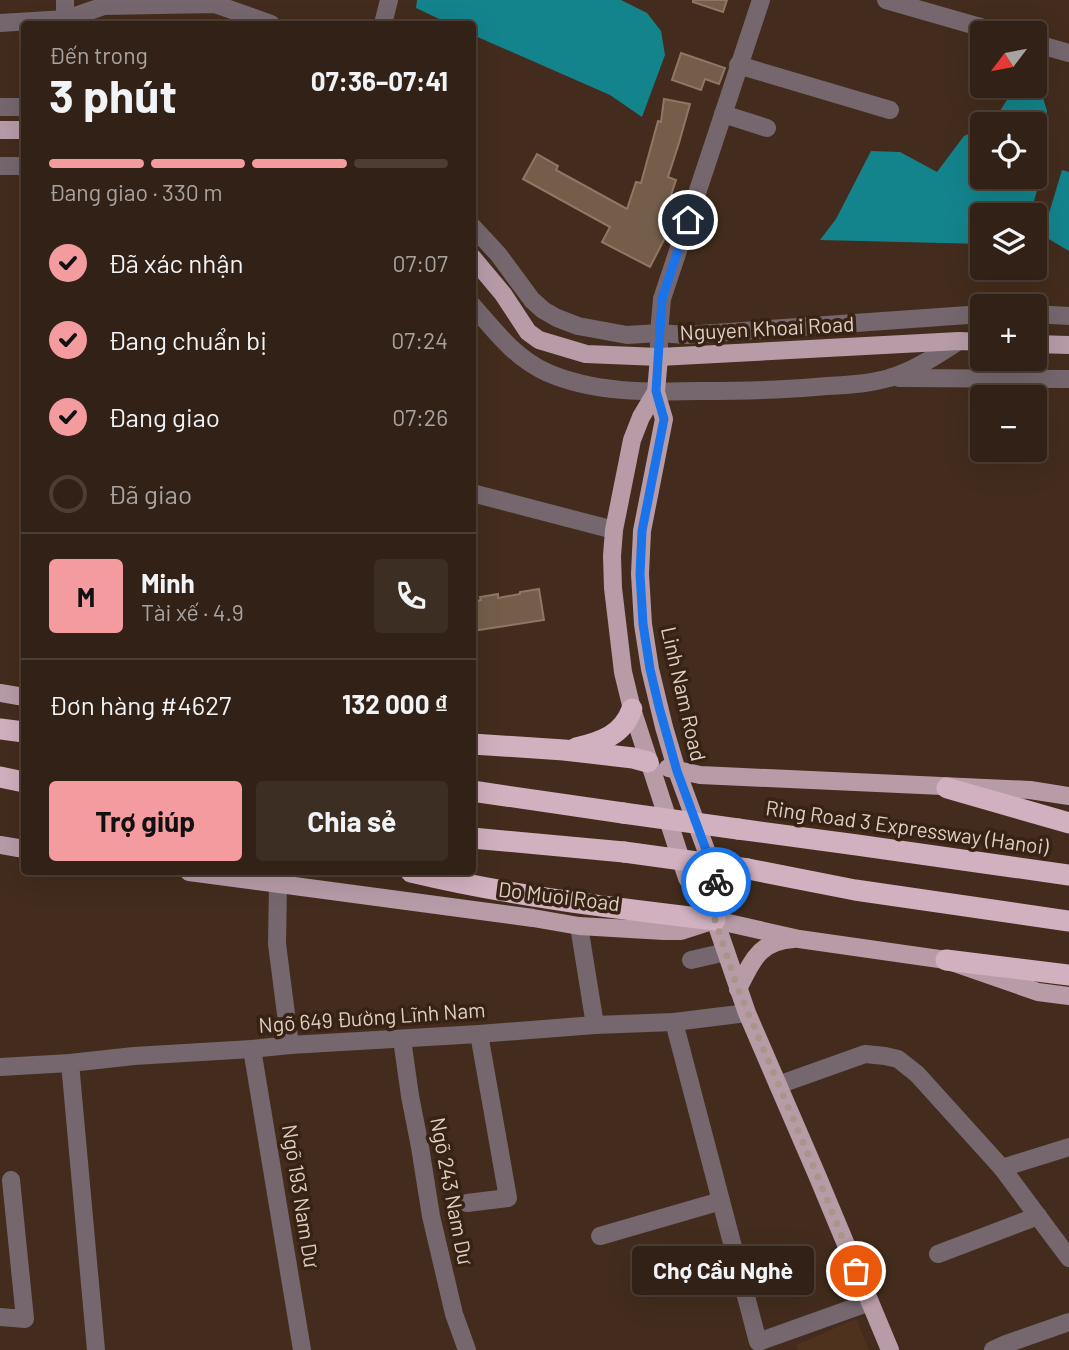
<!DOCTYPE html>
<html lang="vi">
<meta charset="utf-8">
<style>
body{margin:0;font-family:Barlow,sans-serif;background:#3d2e23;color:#f1f3f6;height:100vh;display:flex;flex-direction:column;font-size:26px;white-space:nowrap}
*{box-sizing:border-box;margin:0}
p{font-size:23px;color:#a8a3a1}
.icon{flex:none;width:38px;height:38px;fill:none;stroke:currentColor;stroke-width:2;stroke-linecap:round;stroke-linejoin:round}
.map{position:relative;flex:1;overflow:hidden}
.drawer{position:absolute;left:21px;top:21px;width:455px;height:854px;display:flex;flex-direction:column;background:#322116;border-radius:7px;box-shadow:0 7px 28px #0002,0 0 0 2px #4d3e35}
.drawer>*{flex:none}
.needle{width:46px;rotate:238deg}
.tools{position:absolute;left:970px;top:21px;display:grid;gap:14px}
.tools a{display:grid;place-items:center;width:77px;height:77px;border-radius:7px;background:#322116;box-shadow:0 7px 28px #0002,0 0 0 2px #4d3e35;font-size:35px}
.pin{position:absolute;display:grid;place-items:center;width:60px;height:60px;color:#fff;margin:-30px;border:4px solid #fff;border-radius:50%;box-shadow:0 2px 7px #0007}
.courier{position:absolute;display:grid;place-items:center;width:70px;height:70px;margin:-35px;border:5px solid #1a73e8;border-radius:50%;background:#fff;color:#222;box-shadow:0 2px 9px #0007}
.bubble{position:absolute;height:49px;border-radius:7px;background:#322116;box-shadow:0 7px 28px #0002,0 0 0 2px #4d3e35;font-size:23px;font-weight:700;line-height:49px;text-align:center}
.headline em{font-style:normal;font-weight:700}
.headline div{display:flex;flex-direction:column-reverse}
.headline{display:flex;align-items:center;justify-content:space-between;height:119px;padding:0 28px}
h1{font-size:46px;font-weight:700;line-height:52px}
.bar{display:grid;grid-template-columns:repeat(4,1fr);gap:10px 7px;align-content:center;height:84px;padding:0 28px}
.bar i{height:9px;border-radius:5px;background:#4d3e35}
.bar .selected{background:#f49b9f}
.bar p{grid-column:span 4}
.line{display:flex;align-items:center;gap:18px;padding:0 28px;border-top:2px solid #4d3e35}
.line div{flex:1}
.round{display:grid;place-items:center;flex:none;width:74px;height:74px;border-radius:7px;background:#3d2e23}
ol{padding:0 28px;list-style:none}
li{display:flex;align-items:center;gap:21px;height:77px}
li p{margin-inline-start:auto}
li .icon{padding:7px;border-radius:50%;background:#f49b9f;color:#111;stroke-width:4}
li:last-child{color:#a8a3a1}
li i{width:38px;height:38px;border:4px solid #4d3e35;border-radius:50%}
.action{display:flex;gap:14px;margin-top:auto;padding:14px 28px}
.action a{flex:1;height:80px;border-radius:7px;background:#f49b9f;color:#111;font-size:28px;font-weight:700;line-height:80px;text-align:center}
.action a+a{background:#3d2e23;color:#f1f3f6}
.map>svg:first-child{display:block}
</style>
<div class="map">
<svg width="1069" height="1350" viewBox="0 0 1069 1350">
<rect width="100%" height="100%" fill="#432c1d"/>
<path fill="#4f321e" d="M 856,1319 L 869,1350 L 798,1350 L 796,1345 Z"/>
<g fill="#14848c">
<path d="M 417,0 L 621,0 L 647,13 L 661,31 L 665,55 L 642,117 L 610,95 L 473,35 L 472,24 L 450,24 L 416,8 Z"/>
<path d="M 1026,86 L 1040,88 L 1047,111 L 1042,173 L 1030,215 L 982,215 L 982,244 L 820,240 L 836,219 L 871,151 L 900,152 L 937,172 L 964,136 L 982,128 L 982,177 L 1034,177 L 1034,124 L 990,124 L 993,122 L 1010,95 Z"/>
<path d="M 1062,170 L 1069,172 L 1069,251 L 1047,238 L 1047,220 Z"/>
</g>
<g fill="#745e4a" stroke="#8f7763" stroke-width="2">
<path d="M 693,0 L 727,0 L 723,12 L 693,2 Z"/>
<path d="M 681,53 L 725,68 L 719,84 L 705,79 L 701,90 L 672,80 Z"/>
<path d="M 664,99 L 690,104 L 679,143 L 668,177 L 676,180 L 671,195 L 679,198 L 668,230 L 669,230 L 650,267 L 602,242 L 610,227 L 523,179 L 537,154 L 558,166 L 556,170 L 627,209 L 636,182 L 641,183 L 658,121 L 661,122 Z"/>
<path d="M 539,589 L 544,620 L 472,631 L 472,602 L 481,600 L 480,597 L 498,594 L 498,598 L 520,594 L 520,592 Z"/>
</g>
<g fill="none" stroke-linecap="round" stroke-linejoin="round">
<g stroke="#75676d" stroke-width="18">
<path d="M 65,0 L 65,24"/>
<path d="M 886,0 L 1001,33"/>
<path d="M 0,23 L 66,19 L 104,6 L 215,4 L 271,24"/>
<path d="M 383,24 L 389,0"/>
<path d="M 1034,43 L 1069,53"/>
<path d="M 738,65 L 890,110"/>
<path d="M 0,107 L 24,107"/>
<path d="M 723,114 L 767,128"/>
<path d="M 0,166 L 24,166"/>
<path d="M 472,226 L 498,254 L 532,300 L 543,310 L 557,318 L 578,326 L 627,335 L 659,333 L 686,335 L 982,314"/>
<path d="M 472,305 C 495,331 514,357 546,372 C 595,394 652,392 703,391 C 741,391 778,390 815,387 C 839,385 866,385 889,378 C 914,371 937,355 959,341"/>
<path d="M 1034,314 L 1069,316"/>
<path d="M 659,357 L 659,333 L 662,299 L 761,0"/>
<path d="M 1004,359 L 1041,376"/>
<path d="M 899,378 L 1069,379"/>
<path d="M 472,493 L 614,530"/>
<path d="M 278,884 L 277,944 L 290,1045"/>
<path d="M 579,926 L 595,1025"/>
<path d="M 691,960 L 726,952"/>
<path d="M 674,1022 L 758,1342 L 870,1302"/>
<path d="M 402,1039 L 410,1096 L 420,1147 L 431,1216 L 454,1314 L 467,1350"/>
<path d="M 252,1049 L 302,1350"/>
<path d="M 70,1063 L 96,1350"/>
<path d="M 0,1067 L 70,1063 L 134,1056 L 252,1049 L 290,1045 L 479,1034 L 595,1025 L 674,1022 L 747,1013"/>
<path d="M 778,1085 L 865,1054 L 885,1056 L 898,1059 L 917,1074 L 1002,1168 L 1069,1258"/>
<path d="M 1002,1168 L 1069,1147"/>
<path d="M 467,1203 L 508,1198 L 479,1034"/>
<path d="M 600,1236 L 721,1201"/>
<path d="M 938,1254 L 1038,1216"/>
<path d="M 0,1317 L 25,1319 L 11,1180"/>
<path d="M 993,1350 L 1006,1344 L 1069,1322"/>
</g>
<g stroke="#b79ca8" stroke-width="18">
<path d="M 0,130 L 24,130"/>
<path d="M 472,257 L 503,294 L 528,332 L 539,340 L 586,354 L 659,357 L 959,341 L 982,342"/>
<path d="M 1034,344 L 1069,345"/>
<path d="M 659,357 L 656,392 L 664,419 L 642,531 L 640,574 L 643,624 L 650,669 L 664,727 L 677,771 L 716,877 L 715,920"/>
<path d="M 656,392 L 641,417 L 632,440 L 614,530 L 612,556 L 613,588 L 623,672 L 632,709 L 687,878 L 715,920 L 747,1013 L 817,1175 L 890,1350"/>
<path d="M 0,693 L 24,697"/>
<path d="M 668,768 L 700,775 L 1030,790 L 1069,796"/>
<path d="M 0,845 L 24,849"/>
<path d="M 189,872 L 533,918 L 579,926 L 664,931 L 681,931 L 715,920 L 799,939 L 946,960 L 1038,992 L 1069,996"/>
<path d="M 738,989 C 752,962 758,941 794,939"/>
</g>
<g stroke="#d1b0bf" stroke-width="21">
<path d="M 0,729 L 24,732"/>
<path d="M 472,744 L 564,750 L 633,758 L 648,762"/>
<path d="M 576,748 C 601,742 623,735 632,709"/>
<path d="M 0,777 L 24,782"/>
<path d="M 947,788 L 1069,823"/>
<path d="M 472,791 L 623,813"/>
<path d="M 738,829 L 857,845 L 1069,875"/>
<path d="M 472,838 L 624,852"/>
<path d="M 748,869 L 855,890 L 1069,921"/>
<path d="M 411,872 C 511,896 613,908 715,920"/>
<path d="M 946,960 L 1069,975"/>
</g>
<g stroke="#d1b0bf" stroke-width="21">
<path d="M 623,813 L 738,829"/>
<path d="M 624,852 L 748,869"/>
</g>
</g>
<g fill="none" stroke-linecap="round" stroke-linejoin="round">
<path stroke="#a8968b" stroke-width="7" stroke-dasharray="0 12.6" d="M 716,882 L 715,920 L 738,989 L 817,1175 L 856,1271"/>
<path stroke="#1a73e8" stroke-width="9" d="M 688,220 L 662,299 L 656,391 L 664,419 L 642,531 L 640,574 L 643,624 L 650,669 L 659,707 L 677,771 L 716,877 L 716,882"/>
</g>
<g text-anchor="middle" stroke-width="7" stroke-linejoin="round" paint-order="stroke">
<g font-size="21" fill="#decfc6" stroke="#382213">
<text transform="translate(767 329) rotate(-3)" y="7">Nguyen Khoai Road</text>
<text transform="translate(683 694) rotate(77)" y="7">Linh Nam Road</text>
<text transform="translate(907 828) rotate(8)" y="7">Ring Road 3 Expressway (Hanoi)</text>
<text transform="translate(559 897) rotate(7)" y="7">Do Muoi Road</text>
<text transform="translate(372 1018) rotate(-4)" y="7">Ngõ 649 Đường Lĩnh Nam</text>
<text transform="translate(451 1191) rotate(79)" y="7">Ngõ 243 Nam Dư</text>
<text transform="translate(300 1196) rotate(81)" y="7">Ngõ 193 Nam Dư</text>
</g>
</g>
</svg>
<div class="tools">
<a><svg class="needle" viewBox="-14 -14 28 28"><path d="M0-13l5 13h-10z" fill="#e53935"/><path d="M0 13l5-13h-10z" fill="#a8a3a1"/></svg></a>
<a><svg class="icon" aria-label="locate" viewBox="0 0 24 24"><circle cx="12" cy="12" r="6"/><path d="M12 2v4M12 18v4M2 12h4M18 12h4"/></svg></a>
<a><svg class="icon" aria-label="layers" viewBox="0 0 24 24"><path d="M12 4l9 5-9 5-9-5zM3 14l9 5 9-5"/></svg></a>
<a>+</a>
<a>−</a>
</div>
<div class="pin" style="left:856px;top:1271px;background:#ea580c"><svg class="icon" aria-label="bag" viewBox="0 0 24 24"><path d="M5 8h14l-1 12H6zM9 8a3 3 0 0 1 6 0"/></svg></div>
<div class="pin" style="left:688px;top:220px;background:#1f2937"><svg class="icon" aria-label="home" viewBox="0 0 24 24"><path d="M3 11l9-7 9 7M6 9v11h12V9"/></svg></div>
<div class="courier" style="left:716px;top:882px"><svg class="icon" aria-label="bike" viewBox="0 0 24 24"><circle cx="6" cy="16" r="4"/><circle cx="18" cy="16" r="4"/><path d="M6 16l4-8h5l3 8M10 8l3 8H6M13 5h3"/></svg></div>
<div class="bubble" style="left:632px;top:1246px;width:182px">Chợ Cầu Nghè</div>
<section class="drawer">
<div class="headline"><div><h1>3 phút</h1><p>Đến trong</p></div><em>07:36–07:41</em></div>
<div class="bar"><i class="selected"></i><i class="selected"></i><i class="selected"></i><i></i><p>Đang giao · 330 m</p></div>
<ol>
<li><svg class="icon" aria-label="check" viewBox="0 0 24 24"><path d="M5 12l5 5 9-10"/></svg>Đã xác nhận<p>07:07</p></li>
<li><svg class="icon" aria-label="check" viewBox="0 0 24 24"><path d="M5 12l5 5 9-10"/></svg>Đang chuẩn bị<p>07:24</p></li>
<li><svg class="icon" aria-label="check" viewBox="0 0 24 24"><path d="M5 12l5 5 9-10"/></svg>Đang giao<p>07:26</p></li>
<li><i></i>Đã giao</li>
</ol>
<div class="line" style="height:126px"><b class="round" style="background:#f49b9f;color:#111">M</b><div><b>Minh</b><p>Tài xế · 4.9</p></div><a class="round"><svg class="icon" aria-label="phone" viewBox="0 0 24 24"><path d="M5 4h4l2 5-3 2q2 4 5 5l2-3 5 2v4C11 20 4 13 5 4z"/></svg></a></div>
<div class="line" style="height:91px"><div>Đơn hàng #4627</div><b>132 000 ₫</b></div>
<div class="action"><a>Trợ giúp</a><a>Chia sẻ</a></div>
</section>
</div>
